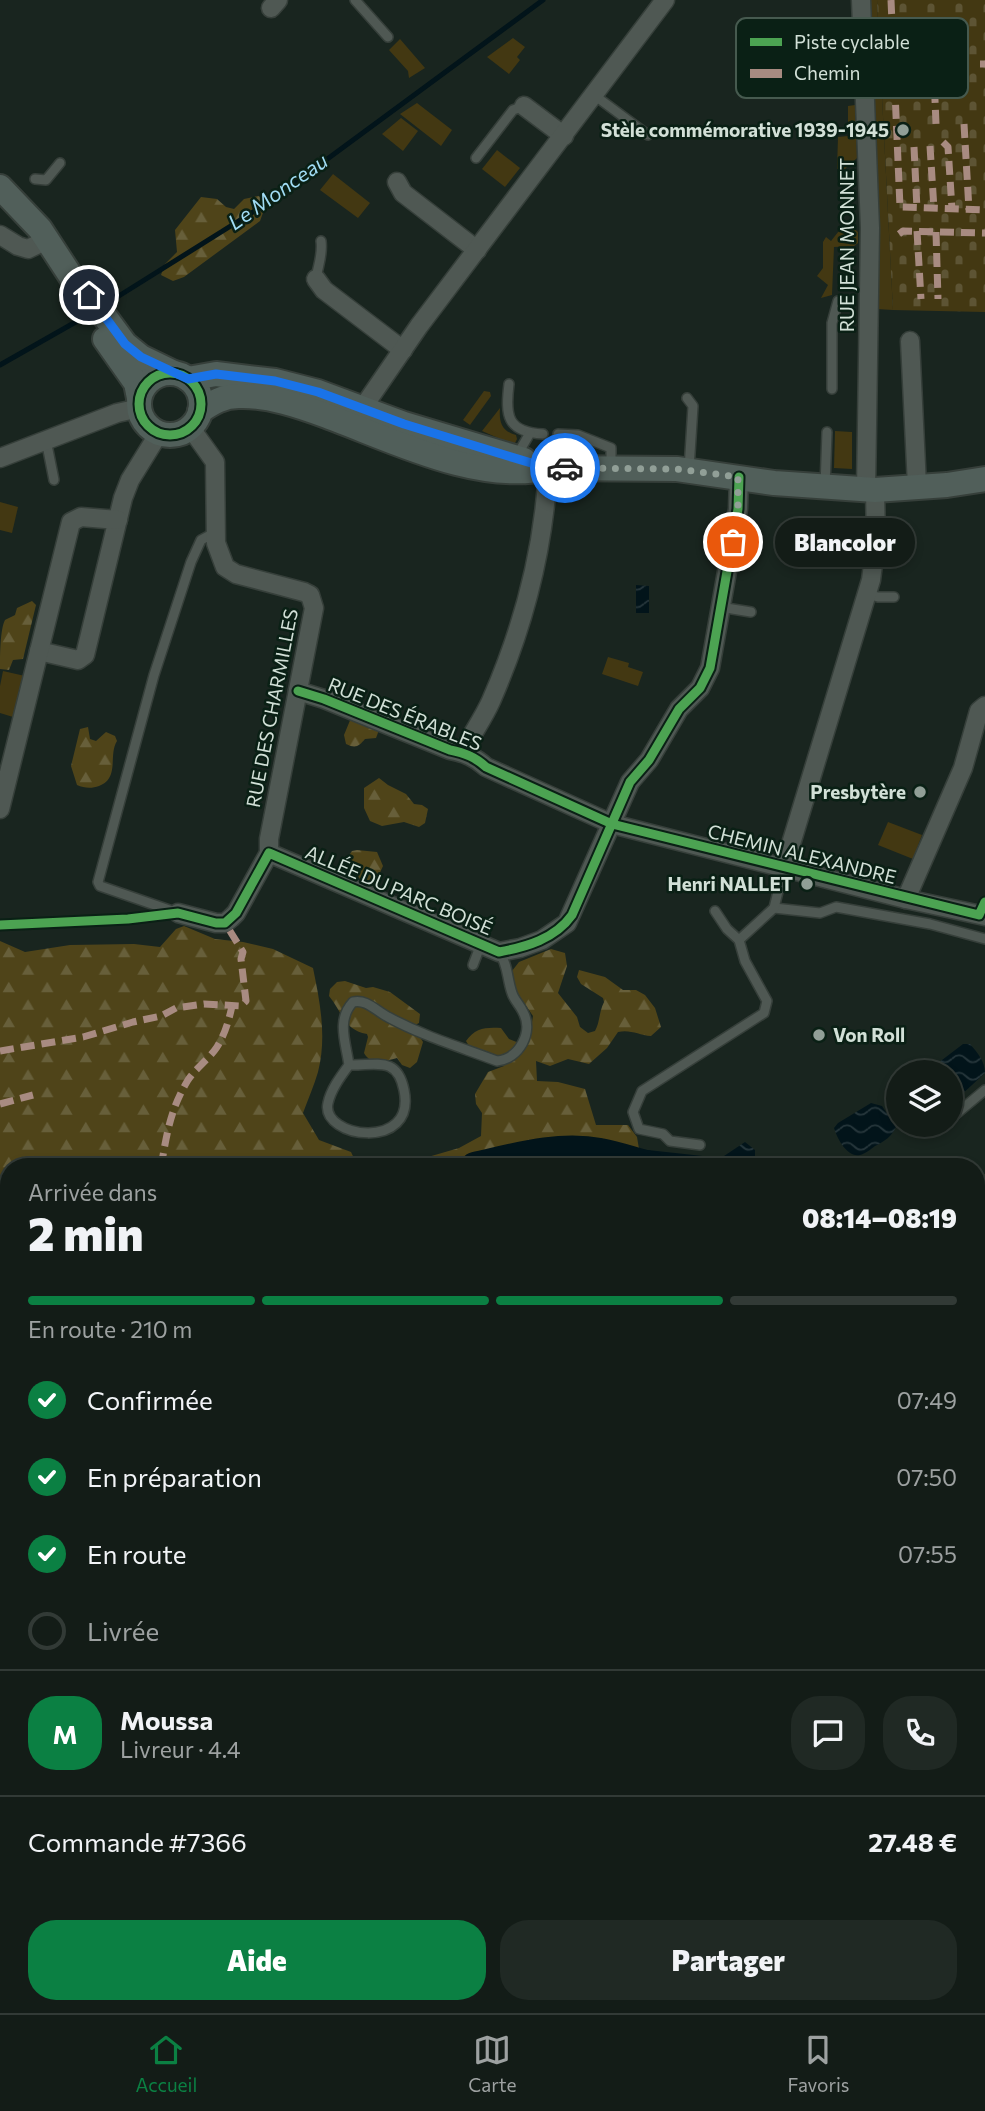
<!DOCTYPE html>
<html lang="fr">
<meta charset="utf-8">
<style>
body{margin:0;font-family:Commissioner,sans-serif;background:#202924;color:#f1f3f6;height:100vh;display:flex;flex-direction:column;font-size:26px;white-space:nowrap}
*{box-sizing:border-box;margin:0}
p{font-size:23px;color:#9da1a1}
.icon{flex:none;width:38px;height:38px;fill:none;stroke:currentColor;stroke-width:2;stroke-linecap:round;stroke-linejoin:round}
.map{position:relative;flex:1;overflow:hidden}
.sheet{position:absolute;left:0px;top:1158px;width:985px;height:856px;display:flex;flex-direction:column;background:#131c17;border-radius:28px 28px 0 0;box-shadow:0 4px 10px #0003,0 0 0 2px #323a36}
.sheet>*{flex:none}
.buttons{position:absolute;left:886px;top:1060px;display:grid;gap:14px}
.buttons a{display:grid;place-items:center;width:77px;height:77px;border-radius:50%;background:#131c17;box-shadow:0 4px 10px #0003,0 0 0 2px #323a36;font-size:35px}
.pin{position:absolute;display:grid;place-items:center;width:60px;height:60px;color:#fff;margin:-30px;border:4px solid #fff;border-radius:50%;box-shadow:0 2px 7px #0007}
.courier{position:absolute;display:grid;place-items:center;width:70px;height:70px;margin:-35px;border:5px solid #1a73e8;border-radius:50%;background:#fff;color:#222;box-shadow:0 2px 9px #0007}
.bubble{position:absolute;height:49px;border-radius:24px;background:#131c17;box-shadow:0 4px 10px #0003,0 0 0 2px #323a36;font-size:23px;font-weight:800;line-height:49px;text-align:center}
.headline em{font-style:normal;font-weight:800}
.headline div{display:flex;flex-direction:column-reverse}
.headline{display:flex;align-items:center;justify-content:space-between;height:119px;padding:0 28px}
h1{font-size:46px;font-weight:800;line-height:52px}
.bar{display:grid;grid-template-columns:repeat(4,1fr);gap:10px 7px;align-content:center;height:84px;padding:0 28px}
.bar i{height:9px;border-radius:5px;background:#323a36}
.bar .on{background:#0b8043}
.bar p{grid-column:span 4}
.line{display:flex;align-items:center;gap:18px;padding:0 28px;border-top:2px solid #323a36}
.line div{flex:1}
.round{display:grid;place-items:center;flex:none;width:74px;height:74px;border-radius:28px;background:#202924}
ol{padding:0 28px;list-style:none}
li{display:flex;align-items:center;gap:21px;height:77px}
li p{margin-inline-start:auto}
li .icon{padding:7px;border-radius:50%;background:#0b8043;color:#fff;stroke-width:4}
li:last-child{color:#9da1a1}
li i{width:38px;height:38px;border:4px solid #323a36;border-radius:50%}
.primary-button{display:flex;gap:14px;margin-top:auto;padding:14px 28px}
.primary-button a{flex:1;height:80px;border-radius:28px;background:#0b8043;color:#fff;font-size:28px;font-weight:800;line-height:80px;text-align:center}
.primary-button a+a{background:#202924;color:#f1f3f6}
.dock{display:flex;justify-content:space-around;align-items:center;height:98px;border-top:2px solid #323a36;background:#131c17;font-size:19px;color:#9da1a1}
.dock a{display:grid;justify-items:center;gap:4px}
.dock .on{color:#0b8043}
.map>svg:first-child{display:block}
</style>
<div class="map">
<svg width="985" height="2013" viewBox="0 0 985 2013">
<defs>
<pattern id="forest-firs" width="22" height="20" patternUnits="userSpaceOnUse" patternTransform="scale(1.75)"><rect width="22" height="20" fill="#4f4419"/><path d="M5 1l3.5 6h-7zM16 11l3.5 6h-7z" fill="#675f3a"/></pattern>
<pattern id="cemetery-stones" width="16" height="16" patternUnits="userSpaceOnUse" patternTransform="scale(1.75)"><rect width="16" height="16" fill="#433812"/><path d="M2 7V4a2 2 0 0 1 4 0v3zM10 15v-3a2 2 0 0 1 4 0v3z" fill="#5d5434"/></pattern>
<pattern id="water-waves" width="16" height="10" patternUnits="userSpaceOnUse" patternTransform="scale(1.75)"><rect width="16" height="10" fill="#02141a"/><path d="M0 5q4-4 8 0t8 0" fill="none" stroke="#26363b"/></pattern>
</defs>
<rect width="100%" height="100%" fill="#19251f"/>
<g fill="#433812">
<path d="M 867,0 L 877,0 L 893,310 L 876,309 Z"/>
<path d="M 513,38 L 525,47 L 517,57 L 520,60 L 509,74 L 487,57 Z"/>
<path d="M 400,39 L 425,68 L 409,78 L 408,71 L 389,50 Z"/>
<path d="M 417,103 L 452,130 L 441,146 L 400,114 Z"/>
<path d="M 855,105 L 857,158 L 845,169 L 837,169 L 838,137 L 848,136 L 848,106 Z"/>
<path d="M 401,118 L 418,131 L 403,151 L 382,134 Z"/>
<path d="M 497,150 L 520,168 L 505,187 L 482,169 Z"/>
<path d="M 333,174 L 370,203 L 358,218 L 320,190 Z"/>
<path d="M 846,222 L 858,232 L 858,243 L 854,246 L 834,247 L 832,295 L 821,298 L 828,285 L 817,276 L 823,268 L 823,242 L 826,237 L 831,241 Z"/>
<path d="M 484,391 L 490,392 L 491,396 L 470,425 L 463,420 Z"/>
<path d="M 500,408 C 499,421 501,431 516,435 L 517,439 L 514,445 L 482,431 Z"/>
<path d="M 835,431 L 852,432 L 852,469 L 834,468 Z"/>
<path d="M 0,502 L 18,507 L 12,533 L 0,530 Z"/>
<path d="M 608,657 L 629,663 L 628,667 L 643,672 L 638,686 L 602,674 Z"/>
<path d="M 3,671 L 25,676 L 0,773 L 13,717 L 0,713 L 0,686 Z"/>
<path d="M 888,822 L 922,835 L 913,859 L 878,845 Z"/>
<path d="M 9,1367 L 9,1506 L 0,1511 L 0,1372 Z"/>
</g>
<g fill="url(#forest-firs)">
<path d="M 258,196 L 263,198 L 264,210 L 260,221 L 184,277 L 173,281 L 161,275 L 165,264 L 177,252 L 175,230 L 201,197 L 217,199 L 226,207 L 234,209 L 244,199 Z"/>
<path d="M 32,601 L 36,605 L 23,659 L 13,660 L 9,670 L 0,669 C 0,658 0,629 5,620 C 8,618 12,617 15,615 L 17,608 Z"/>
<path d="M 351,718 L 379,730 L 376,738 L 365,739 C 359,746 356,749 346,744 L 344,735 Z"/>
<path d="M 88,727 L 90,739 L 96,741 L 106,732 L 115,736 L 117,741 C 108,755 120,778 99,786 C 91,789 84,788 77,785 L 71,766 L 80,729 Z"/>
<path d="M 379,778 L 388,785 L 406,794 L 414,804 L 422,805 L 428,809 L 425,823 L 419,827 L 404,822 L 382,826 L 370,821 L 364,808 L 364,788 Z"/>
<path d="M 357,850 L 377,852 L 383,866 L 377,879 L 369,882 L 348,874 L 344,862 L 352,851 Z"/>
<path d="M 184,926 L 215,939 L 243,942 L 273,949 L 313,968 C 320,1002 327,1037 318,1072 C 314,1086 308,1099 303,1113 L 319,1140 L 351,1152 L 358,1167 L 9,1167 L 9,1367 L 0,1372 L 0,941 L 25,952 L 70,945 L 134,944 L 160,947 L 176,929 Z"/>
<path d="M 551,949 L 565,953 L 567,966 L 558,993 L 577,1017 L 580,1027 L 588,1033 L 595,1031 C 600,1022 599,1012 604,1002 L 603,998 L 581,984 L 577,977 L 579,970 L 605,977 L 623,990 L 636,990 L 645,995 L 655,1008 L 661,1027 L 651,1036 C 639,1035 630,1029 618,1032 L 607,1048 L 589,1064 L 568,1059 L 550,1066 L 536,1061 L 537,1081 L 558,1082 L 585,1089 L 596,1125 L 628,1125 L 637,1137 L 640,1155 L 627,1167 L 540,1167 L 591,1157 L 608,1164 L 616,1163 L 596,1147 L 574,1145 L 543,1159 L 520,1161 L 491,1153 L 462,1161 L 452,1167 L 414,1167 L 428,1157 L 459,1148 L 481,1136 L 482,1113 L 476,1104 L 475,1094 L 488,1072 L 504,1066 L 497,1056 L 469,1046 L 466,1041 C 475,1028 486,1027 501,1028 L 509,1039 L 524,1045 L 529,1040 L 533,1016 L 516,991 L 512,971 L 519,962 Z"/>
<path d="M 345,981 L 366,988 L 373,987 L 390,992 L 420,1014 L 419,1023 L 413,1026 L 423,1042 L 417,1062 L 410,1068 L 402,1065 L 397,1058 C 385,1061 371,1066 364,1053 L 368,1037 L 367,1034 C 344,1030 343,1013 329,996 L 330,989 L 337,982 Z"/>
<path d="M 985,1174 L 985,1254 L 977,1248 L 976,1180 Z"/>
<path d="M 9,1506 L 9,1639 L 0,1647 L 0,1511 Z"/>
<path d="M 9,1735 L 9,1776 L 0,1780 L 0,1739 Z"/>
<path d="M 976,1789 L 985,1793 L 985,1831 L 977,1827 Z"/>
<path d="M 0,1853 L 9,1857 L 9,2006 L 201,2006 L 204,2013 L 0,2013 Z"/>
<path d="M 977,1892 L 985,1894 L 985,2013 L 237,2013 L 235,2006 L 976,2006 Z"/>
</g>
<path fill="url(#cemetery-stones)" d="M 877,0 L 985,0 L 985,312 L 893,310 Z"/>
<g fill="url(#water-waves)">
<path d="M 636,585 L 649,586 L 649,613 L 636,613 Z"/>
<path d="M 963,1044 L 970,1044 C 978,1053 985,1062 985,1073 L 959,1097 L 953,1098 L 950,1096 L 950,1073 L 925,1073 Z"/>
<path d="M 871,1103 L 882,1106 L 896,1127 C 892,1136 884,1142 875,1146 C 871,1149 865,1154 860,1155 C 847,1158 837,1138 834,1128 L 838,1123 Z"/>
<path d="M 745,1142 L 755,1150 L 755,1165 L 773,1164 L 776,1158 L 781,1158 L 789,1167 L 627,1167 L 640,1155 L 639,1149 L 721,1158 Z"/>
<path d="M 9,1776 L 9,1857 L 0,1853 L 0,1780 Z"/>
</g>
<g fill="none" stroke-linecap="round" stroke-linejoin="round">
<g stroke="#02141a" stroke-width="5">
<path d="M 106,304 L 269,202 L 543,0"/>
<path d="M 0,365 L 95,311"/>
<path d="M 0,1331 L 9,1330"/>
<path d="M 976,1850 L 985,1854"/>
</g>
<g stroke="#02141a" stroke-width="30">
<path d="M 475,1167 C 515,1158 558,1145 600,1153 C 618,1156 635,1163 653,1167"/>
<path d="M 976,1210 L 985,1210"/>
<path d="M 0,1672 L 9,1669"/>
</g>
<g stroke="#363f3a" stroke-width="12">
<g id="lane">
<path d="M 355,0 L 388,37"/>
<path d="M 594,95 L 648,135"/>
<path d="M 476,158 L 513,110 L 524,106"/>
<path d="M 35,179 L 46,180 L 60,163"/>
<path d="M 316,279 C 318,265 323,255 321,241"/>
<path d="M 509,384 C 505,416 507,432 543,434"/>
<path d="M 832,389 L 832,323 L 838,301"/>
<path d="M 687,398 L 693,406 L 689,469"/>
<path d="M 558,434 L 578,435 L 611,448 L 611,467"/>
<path d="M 46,440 L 54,480"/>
<path d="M 515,453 L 519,452 L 530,433"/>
<path d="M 825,486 L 827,432"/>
<path d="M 867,594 L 878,597 L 894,597"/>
<path d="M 720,607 L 751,612"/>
<path d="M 774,908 L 820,913 L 836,907 L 930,924 L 985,939"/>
<path d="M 178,913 L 100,886 L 98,882 L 154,675 L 191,562 L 201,540 L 216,532"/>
<path d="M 739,940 L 774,908 L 784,867"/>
<path d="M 473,965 L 481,944"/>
<path d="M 349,1065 C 375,1066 397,1055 404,1090 C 417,1152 320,1138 328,1103 C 331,1089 341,1076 349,1065 C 346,1043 336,1020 353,1002 C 367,999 376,1011 388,1017 C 423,1036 460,1047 497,1061 C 519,1059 534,1032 523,1012 C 520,1005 514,1000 512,993 C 507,979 508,964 499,952"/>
<path d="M 950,1119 L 985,1090"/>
<path d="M 939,1125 L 943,1125"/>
<path d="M 700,1145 L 670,1141 L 663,1134 L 639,1129 L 633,1112 L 642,1091 L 764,1013 L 767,1001 L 745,961 L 739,940 L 727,929 L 715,911"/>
</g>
</g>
<g stroke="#363f3a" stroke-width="21">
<g id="street">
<path d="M 861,0 L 870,228 L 866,490"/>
<path d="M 271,8 L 278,0"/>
<path d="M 524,106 L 564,136"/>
<path d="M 397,182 L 403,193 L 477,250"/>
<path d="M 0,235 L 18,246 L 28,249 L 47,240"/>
<path d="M 316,279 L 324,290 L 403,350"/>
<path d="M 910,341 L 917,486"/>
<path d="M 350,411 L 366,403 L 419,326 L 665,0"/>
<path d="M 0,458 L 117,413 L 140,408"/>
<path d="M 39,651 L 78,660 L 85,655 L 123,498 L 130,480 L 159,433"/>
<path d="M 298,691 L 324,699 L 450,750 C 465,753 475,757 486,767 L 612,824 L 906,899 L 985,916"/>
<path d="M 463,752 C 471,735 483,719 491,701 C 523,628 544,548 548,468"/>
<path d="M 0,809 L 71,522 L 81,517 L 118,520"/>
<path d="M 269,853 L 499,952 L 520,948 L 542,940 L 567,923 L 630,782 L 649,760 L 679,709 L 700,688 L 710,668 L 738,509 L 739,477"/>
<path d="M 784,867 L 871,580 L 876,541 L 875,490"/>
<path d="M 906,899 L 963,768 L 979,711 L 985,706"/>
<path d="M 178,913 L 216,923 L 225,923 L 231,918 L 236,913 L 269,853 L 269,839 L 314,608 L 310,595 L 304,592 L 236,574 L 225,567 L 216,543 L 215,462 L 190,427"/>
<path d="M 976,1540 L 985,1538"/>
</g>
</g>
<g stroke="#363f3a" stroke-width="28">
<g id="secondary">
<path d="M 0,187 L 40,229 L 72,278 L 89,295 L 125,344 L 141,357 L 174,373"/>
<path d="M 105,339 L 136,383 L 139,398"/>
<circle cx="170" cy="404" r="31"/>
<path d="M 188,379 L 216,374 L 275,381 L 318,392 L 404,424 L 524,460"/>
<path d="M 200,411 C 212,403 223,396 239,396 C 268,395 300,406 327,416 C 392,440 478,484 548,468 L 677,469 L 774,483 L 875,490 L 947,485 L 985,479"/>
<path d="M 976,1396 L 985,1390"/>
<path d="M 213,2006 L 215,2013"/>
</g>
</g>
<use href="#lane" stroke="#4f5853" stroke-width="9"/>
<use href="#street" stroke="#4f5853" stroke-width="18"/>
<use href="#secondary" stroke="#515f5a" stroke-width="24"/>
<g stroke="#545c57" stroke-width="5" stroke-dasharray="14 7" stroke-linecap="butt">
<path d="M 976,1498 L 985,1497"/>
<path d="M 0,1709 L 9,1706"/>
</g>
<g stroke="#a88b81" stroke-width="7" stroke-dasharray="14 7" stroke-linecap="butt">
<path d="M 891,0 L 900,207 L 985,210"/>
<path d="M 930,48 L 933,52 L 936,124"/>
<path d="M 980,64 L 985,64"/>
<path d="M 964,124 L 969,210"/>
<path d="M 943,142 L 948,147 L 952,209"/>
<path d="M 930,146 L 934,209"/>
<path d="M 914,147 L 917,209"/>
<path d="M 917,231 L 921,299"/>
<path d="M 936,232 L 938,299"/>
<path d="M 899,234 L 903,231 L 985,233"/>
<path d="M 0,1051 L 83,1037 L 133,1022 L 161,1016 L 176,1008 L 204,1004 L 241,1006 L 246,1001 L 241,959 L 243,952 L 225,923"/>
<path d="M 0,1104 L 33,1095"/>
<path d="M 161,1167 C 167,1133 170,1110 188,1080 C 196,1068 209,1059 217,1047 C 225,1034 229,1020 232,1006"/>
<path d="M 0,1302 L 9,1301"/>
<path d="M 0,1428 L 9,1425"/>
<path d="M 0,1503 L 9,1497"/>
<path d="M 976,1821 L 985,1824"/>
<path d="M 976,1898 L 985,1887"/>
<path d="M 0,1943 L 9,1959"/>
<path d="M 25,2006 L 27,2013"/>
<path d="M 159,2006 L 171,2013"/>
<path d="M 296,2006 L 299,2013"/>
<path d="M 396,2006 L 403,2013"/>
<path d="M 929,2006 L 936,2013"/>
</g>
<g stroke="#0a2015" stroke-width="13">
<g id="cycleway">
<circle cx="170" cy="404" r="31"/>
<path d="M 298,691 L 324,699 L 450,750 C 465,753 475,757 486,767 L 612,824 L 979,915 L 985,902"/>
<path d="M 0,925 L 128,919 L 178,913 L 216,923 L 225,923 L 236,913 L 269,853 L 499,952 C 526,947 555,939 572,915 L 630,782 L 649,760 L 679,709 L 700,688 L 710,668 L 738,509 L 739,477"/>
</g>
</g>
<use href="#cycleway" stroke="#4ca352" stroke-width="9"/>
</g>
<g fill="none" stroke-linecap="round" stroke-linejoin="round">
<path stroke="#919f97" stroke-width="7" stroke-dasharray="0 12.6" d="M 565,468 L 677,469 L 738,477 L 738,509 L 733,542"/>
<path stroke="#1a73e8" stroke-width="9" d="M 89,295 L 125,344 L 141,357 L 188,379 L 216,374 L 275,381 L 318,392 L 404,424 L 508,456 L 548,468 L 565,468"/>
</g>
<g fill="#919f97" stroke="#0a2015" stroke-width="2.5">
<circle cx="903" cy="130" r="7"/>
<circle cx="920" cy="792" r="7"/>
<circle cx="807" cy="884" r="7"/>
<circle cx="819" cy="1035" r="7"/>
</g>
<g text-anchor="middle" stroke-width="5" stroke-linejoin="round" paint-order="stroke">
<g font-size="19" font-weight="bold" fill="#d2e0d7" stroke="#0a2015" text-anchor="end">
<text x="889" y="137">Stèle commémorative 1939-1945</text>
<text x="906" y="799">Presbytère</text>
<text x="793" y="891">Henri NALLET</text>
<text x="833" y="1042" text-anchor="start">Von Roll</text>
</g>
<g font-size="19" fill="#d2e0d7" stroke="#0a2015">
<text transform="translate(847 245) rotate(-90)" y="7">RUE JEAN MONNET</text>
<text transform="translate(272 708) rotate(-79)" y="7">RUE DES CHARMILLES</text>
<text transform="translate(405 714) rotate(22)" y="7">RUE DES ÉRABLES</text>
<text transform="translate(802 854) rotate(14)" y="7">CHEMIN ALEXANDRE</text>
<text transform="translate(399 890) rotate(23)" y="7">ALLÉE DU PARC BOISÉ</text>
</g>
<g font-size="21" font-style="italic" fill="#a0dcf4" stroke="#0a2015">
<text transform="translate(278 192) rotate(-35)" y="7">Le Monceau</text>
</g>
</g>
<rect x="736" y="18" width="232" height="80" rx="10" fill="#0a2015" stroke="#465a4f" stroke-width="2"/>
<rect x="750" y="38" width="32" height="8" fill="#4ca352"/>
<rect x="750" y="69" width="32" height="9" fill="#a88b81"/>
<g font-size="19" fill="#d2e0d7">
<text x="794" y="49">Piste cyclable</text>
<text x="794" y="80">Chemin</text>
</g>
</svg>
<div class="buttons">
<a><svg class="icon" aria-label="layers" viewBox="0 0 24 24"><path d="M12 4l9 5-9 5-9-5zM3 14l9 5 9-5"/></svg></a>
</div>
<div class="pin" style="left:733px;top:542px;background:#ea580c"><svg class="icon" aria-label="bag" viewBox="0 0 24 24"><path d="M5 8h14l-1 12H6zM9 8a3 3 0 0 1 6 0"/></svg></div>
<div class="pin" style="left:89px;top:295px;background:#1f2937"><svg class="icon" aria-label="home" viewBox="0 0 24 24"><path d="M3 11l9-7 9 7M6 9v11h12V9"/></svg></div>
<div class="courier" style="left:565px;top:468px"><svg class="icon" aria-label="car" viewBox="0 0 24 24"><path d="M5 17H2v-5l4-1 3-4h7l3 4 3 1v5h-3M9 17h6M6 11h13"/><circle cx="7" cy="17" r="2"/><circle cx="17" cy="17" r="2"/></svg></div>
<div class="bubble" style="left:775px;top:518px;width:140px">Blancolor</div>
<section class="sheet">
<div class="headline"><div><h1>2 min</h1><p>Arrivée dans</p></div><em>08:14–08:19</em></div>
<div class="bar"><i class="on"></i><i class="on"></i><i class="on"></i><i></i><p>En route · 210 m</p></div>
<ol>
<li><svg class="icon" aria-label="check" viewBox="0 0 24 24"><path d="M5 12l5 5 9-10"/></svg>Confirmée<p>07:49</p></li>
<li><svg class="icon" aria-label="check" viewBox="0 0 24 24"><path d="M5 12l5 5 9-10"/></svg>En préparation<p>07:50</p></li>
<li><svg class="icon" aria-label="check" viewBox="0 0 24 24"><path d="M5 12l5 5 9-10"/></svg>En route<p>07:55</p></li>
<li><i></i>Livrée</li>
</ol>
<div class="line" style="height:126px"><b class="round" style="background:#0b8043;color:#fff">M</b><div><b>Moussa</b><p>Livreur · 4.4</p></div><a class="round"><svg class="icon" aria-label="chat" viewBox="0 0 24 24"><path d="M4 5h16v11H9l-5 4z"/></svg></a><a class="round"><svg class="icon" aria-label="phone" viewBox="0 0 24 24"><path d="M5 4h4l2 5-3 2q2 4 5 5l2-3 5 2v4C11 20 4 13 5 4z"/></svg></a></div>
<div class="line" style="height:91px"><div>Commande #7366</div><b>27.48 €</b></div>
<div class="primary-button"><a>Aide</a><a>Partager</a></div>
</section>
</div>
<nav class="dock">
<a class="on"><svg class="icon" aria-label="home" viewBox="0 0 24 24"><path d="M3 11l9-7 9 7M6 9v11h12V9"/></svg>Accueil</a>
<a><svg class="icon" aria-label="map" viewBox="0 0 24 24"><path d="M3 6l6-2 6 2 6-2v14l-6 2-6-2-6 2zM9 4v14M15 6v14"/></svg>Carte</a>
<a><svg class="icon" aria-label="saved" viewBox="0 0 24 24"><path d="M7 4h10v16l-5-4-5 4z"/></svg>Favoris</a>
</nav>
